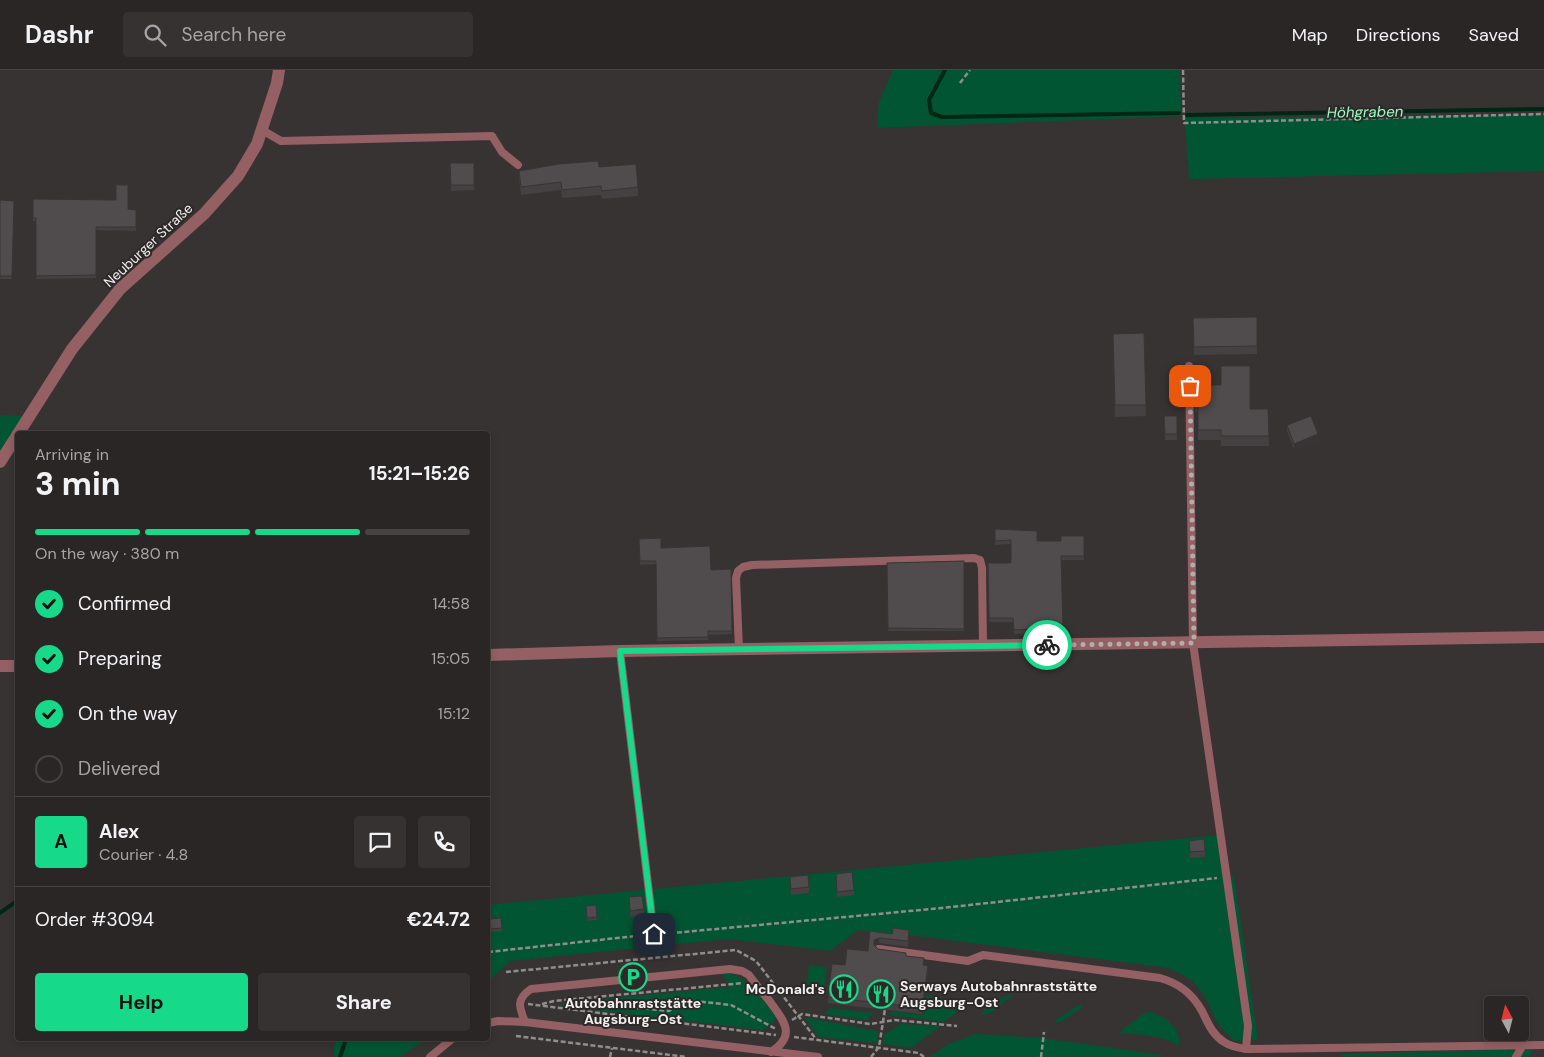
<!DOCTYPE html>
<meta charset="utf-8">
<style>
body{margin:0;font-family:"DM Sans",sans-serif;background:#363232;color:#f1f3f6;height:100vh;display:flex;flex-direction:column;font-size:19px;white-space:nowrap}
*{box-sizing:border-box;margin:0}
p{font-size:16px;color:#a5a5a7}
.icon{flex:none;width:28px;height:28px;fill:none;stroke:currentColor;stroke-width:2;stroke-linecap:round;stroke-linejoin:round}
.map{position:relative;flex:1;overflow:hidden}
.sheet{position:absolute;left:15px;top:361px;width:475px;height:610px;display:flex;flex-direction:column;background:#2a2626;border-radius:5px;box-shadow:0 2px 8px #0003,0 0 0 1px #464343}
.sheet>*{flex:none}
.needle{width:32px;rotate:353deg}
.buttons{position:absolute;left:1484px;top:926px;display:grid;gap:10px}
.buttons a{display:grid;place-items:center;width:45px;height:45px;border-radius:5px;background:#2a2626;box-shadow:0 2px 8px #0003,0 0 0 1px #464343;font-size:25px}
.pin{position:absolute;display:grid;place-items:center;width:42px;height:42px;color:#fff;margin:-21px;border-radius:10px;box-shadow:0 2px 8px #0006}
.courier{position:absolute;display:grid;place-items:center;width:50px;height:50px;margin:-25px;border:4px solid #16d989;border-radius:50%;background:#fff;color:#222;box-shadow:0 1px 6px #0007}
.overview em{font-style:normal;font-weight:700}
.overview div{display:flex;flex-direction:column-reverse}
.overview{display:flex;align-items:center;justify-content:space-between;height:85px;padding:0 20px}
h1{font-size:32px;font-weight:700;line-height:38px}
.bar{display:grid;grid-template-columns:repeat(4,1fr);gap:8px 5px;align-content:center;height:60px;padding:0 20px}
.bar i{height:6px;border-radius:4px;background:#464343}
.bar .current{background:#16d989}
.bar p{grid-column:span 4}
.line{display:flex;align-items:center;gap:12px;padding:0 20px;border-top:1px solid #464343}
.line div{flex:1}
.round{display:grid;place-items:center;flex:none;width:52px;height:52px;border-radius:5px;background:#363232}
ol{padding:0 20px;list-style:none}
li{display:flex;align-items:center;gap:15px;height:55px}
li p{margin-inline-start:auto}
li .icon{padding:5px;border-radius:50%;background:#16d989;color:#111;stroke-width:4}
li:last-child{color:#a5a5a7}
li i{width:28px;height:28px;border:2px solid #464343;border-radius:50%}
.primary-button{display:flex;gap:10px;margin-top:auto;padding:10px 20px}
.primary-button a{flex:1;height:58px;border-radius:5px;background:#16d989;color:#111;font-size:20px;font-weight:700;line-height:58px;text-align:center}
.primary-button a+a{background:#363232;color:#f1f3f6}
header{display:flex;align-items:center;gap:30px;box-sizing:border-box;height:70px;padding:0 25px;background:#2a2626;border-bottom:1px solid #464343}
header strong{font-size:24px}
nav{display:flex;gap:28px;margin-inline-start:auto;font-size:18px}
.search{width:350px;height:45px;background:#363232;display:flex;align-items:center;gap:12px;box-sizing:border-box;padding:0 18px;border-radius:5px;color:#a5a5a7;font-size:19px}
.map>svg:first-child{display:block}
</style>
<header>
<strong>Dashr</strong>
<div class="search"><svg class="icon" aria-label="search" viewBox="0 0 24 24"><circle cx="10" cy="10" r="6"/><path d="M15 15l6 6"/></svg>Search here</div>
<nav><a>Map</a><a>Directions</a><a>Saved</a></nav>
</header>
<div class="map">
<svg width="1544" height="987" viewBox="0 0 1544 987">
<rect width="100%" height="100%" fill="#383333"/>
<g fill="#025533">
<path d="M 893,0 L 1180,0 L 1181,46 L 877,58 L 879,32 Z"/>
<path d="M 1544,45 L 1544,101 L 1189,109 L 1185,48 Z"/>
<path d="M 0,345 L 25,346 L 0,385 Z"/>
<path d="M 1220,765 L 1226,807 L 1234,806 L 1258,970 L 1235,971 C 1229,965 1220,958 1216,950 C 1203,921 1195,905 1162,897 L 917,866 L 858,860 L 830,881 L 728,869 L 510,891 L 488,912 L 488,835 Z"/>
<path d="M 809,895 L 827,897 L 824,919 L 807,917 Z"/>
<path d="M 721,902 C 749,905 760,927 777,948 L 764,960 L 560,936 L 561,933 L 731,917 Z"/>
<path d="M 1014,924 L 991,943 L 981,945 C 988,933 1001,927 1014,924 Z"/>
<path d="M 926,925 L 971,931 L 944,952 L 889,945 L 890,941 L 923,945 Z"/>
<path d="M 1079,935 L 1083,935 L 1083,937 L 1061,952 L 1055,953 L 1057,949 Z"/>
<path d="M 831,938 L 874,943 L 867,950 L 824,944 Z"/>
<path d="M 1151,942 C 1166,947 1182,959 1179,976 C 1162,964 1139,965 1119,963 L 1144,943 Z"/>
<path d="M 804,947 L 876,961 L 878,963 L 877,973 L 819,967 Z"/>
<path d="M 900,954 L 940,956 L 911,978 L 883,974 L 884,965 Z"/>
<path d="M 975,964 L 1042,968 L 1162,985 L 1164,987 L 930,987 L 949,974 Z"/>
<path d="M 337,969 L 426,969 L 400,987 L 334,987 L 334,977 Z"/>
<path d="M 1533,979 L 1529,987 L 1341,987 L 1341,984 Z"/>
</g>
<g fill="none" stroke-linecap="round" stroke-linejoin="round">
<g stroke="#002614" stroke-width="4">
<path d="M 945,0 L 929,30 L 931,43 L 942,47 L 1179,43"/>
<path d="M 1187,45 L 1544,39"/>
<path d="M 0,843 L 18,830"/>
<path d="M 340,987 L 346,969"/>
</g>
<g stroke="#918d8d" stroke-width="2.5" stroke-dasharray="5 2.5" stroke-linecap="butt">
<path d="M 1183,0 L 1184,53 L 1544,44"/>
<path d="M 960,13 L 970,0"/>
<path d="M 662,864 L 942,838 L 1217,808"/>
<path d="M 488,882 L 645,865"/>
<path d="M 506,902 L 736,880 L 756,891 L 816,969"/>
<path d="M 528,934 L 776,965"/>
<path d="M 542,934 L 554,931 L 743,913"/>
<path d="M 607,935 L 669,941 L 686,930 L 731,935 L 776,959"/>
<path d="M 792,950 L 802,944 L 870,954 L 895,950 L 957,956"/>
<path d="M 516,966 L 687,987"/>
<path d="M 794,967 L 919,983 L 924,987"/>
<path d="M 610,987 L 612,978"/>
<path d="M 871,987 L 879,977 L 885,939"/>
<path d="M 1041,987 L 1044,962"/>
</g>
<g stroke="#946064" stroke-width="8">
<path d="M 262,60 L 281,71 L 492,66 L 502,82 L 518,95"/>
<path d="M 1189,296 L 1193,573 L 1248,956 L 1246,979"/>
<path d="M 739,579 L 736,508 L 738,501 L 743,497 L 752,495 L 974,488 L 980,490 L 982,498 L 983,576"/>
<path d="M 620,581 L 654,864"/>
<path d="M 879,879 L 968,891 L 983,885 L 1160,908 C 1179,913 1192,923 1202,941 C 1208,953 1212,964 1224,972 C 1230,976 1239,978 1246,979 L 1544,975"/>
<path d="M 525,952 C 519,937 516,929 531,919 L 730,899 L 742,901 L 749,905 C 756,915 764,924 771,933 C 785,952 796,966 771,982"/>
<path d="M 488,953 L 498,951 L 525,952 L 818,987"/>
<path d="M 430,987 L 452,969"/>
<path d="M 1516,987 L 1523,975"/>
</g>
<g stroke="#946064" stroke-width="12">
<path d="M 488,585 L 620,581 L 1544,567"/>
<path d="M 0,596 L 18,596"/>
</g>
<g stroke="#946064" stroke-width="12">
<path d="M 18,364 L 72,279 L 120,219 L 204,144 L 238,106 L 257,74 L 277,13 L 279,0"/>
<path d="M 0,392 L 18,364"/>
</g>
</g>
<g fill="#454041">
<path d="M 450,93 L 474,93 L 474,120 L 451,121 Z"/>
<path d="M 599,97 L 638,117 L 638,126 L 602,129 L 601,125 L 562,128 L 561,120 L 521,125 L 519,109 L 519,101 Z"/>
<path d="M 33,129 L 128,139 L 136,140 L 136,161 L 96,160 L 96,208 L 36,209 L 36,151 L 33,151 Z"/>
<path d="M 0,130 L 14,131 L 12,209 L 0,209 Z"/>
<path d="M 1257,247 L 1257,284 L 1194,285 L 1193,248 Z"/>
<path d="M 1144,263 L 1146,346 L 1115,347 L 1113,275 Z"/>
<path d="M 1195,315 L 1250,339 L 1268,339 L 1269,376 L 1221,376 L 1221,370 L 1198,370 L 1198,342 L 1195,342 Z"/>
<path d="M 1164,346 L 1177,346 L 1177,370 L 1165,370 Z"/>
<path d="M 1287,355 L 1318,370 L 1294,379 L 1287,361 Z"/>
<path d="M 995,459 L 1037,471 L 1061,471 L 1084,466 L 1084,490 L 1061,490 L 1063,562 L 1014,564 L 1013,552 L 989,552 L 988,493 L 1011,493 L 1011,474 L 995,475 Z"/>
<path d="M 639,469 L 661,478 L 711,500 L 731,499 L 732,564 L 708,565 L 708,570 L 657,571 L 656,494 L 640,495 Z"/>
<path d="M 964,491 L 964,561 L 888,561 L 887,493 Z"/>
<path d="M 1189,771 L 1205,781 L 1205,787 L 1190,788 Z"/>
<path d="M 836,804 L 854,820 L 854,825 L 837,827 Z"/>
<path d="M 790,807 L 809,817 L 809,823 L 791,825 Z"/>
<path d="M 629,827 L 644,839 L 644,845 L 630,847 Z"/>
<path d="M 596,835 L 597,850 L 587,851 L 586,836 Z"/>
<path d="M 501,848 L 502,861 L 491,862 L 490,849 Z"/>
<path d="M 870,861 L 909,866 L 908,877 L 879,873 L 875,876 L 878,879 L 906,886 L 924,895 L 928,901 L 922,944 L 828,933 L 828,927 L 845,895 L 868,881 Z"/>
</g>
<g fill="#383435">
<path d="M 1318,364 L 1318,370 L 1294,379 L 1294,374 Z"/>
<path d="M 879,868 L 879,873 L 874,876 L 874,881 L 874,870 Z"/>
<path d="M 928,896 L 928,901 L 922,944 L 922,938 Z"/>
</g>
<g fill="#504b4c" stroke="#383435">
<path d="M 598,91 L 599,97 L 636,94 L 638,117 L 602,121 L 601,116 L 562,120 L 561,112 L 521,117 L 519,101 L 559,94 Z"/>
<path d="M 450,93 L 474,93 L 474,115 L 451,115 Z"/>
<path d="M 116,115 L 128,115 L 128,139 L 136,140 L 136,157 L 96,157 L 96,205 L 36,206 L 36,148 L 33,148 L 33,129 L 116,130 Z"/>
<path d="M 0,130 L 14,131 L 12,206 L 0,206 Z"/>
<path d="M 1257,247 L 1257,276 L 1194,277 L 1193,248 Z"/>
<path d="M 1144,263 L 1146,335 L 1115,335 L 1113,264 Z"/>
<path d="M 1221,296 L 1250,296 L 1250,339 L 1268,339 L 1269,366 L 1221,366 L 1221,360 L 1198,360 L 1198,332 L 1195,332 L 1195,315 L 1221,315 Z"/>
<path d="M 1164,346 L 1177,346 L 1177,364 L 1165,364 Z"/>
<path d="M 1311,346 L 1318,364 L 1294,374 L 1287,355 Z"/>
<path d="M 995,459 L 1037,461 L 1037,471 L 1061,471 L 1061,466 L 1084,466 L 1084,486 L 1061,486 L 1063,558 L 1014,560 L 1013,548 L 989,548 L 988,493 L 1011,493 L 1011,470 L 995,471 Z"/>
<path d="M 661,468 L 661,478 L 710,476 L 711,500 L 731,499 L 732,561 L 708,561 L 708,567 L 657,568 L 656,491 L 640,491 L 639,469 Z"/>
<path d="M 964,491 L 964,559 L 888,558 L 887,493 Z"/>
<path d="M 1204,769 L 1205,781 L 1190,782 L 1189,771 Z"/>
<path d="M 852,802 L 854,820 L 837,822 L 836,804 Z"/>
<path d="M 808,805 L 809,817 L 791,819 L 790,807 Z"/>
<path d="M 642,826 L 644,839 L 630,841 L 629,827 Z"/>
<path d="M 596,835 L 597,847 L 587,848 L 586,836 Z"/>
<path d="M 501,848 L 502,858 L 491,859 L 490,849 Z"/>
<path d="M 893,858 L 909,860 L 908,871 L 879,868 L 874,870 L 874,875 L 878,879 L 906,883 L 906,886 L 924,888 L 923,895 L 928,896 L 922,938 L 828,927 L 832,894 L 845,895 L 847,879 L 868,881 L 870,861 L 892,864 Z"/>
</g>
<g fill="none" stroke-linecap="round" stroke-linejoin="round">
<path stroke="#b2aeae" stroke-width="5" stroke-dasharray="0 9" d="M 1047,575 L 1194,573 L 1190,316"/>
<path stroke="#16d989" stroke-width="6" d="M 654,864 L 620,581 L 1047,575"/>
</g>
<defs>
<g id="parking-ring" transform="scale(1.4375)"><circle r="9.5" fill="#2e2929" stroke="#16d989" stroke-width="1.5"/><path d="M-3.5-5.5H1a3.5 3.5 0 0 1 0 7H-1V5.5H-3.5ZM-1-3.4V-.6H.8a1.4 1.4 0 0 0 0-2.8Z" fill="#16d989"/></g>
<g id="restaurant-ring" transform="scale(1.4375)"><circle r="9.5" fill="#2e2929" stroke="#16d989" stroke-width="1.5"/><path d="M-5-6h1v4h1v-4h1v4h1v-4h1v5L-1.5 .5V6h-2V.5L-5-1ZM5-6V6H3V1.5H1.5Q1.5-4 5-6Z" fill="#16d989"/></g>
</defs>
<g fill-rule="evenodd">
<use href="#parking-ring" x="633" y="907"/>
<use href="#restaurant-ring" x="844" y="919"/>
<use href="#restaurant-ring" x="881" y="924"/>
</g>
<g text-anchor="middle" stroke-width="4" stroke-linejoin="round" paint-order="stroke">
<g font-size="14" fill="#f3f0f0" stroke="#2e2929">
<text transform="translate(148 175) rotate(-43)" y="5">Neuburger Straße</text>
</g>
<g font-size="14" font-weight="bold" fill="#f3f0f0" stroke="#2e2929" text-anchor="start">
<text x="900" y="921">Serways Autobahnraststätte<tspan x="900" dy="16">Augsburg-Ost</tspan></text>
<text x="825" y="924" text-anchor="end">McDonald's</text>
<text x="633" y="938" text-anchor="middle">Autobahnraststätte<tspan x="633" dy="16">Augsburg-Ost</tspan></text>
</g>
<g font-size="15" font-style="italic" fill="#99fdc4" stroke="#2e2929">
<text transform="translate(1365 42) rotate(-1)" y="5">Höhgraben</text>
</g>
</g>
</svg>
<div class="buttons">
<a><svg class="needle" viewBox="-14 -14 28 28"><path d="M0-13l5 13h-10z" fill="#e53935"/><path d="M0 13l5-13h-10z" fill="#a5a5a7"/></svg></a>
</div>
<div class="pin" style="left:1190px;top:316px;background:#ea580c"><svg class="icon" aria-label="bag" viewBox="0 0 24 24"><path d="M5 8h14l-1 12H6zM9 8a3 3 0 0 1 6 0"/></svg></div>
<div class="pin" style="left:654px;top:864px;background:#1f2937"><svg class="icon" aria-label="home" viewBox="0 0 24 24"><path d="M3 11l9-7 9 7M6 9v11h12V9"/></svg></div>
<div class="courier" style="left:1047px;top:575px"><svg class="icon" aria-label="bike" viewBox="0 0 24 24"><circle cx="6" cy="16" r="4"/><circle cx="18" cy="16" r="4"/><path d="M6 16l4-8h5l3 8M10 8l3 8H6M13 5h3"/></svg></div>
<section class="sheet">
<div class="overview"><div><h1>3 min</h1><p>Arriving in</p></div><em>15:21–15:26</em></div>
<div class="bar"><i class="current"></i><i class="current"></i><i class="current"></i><i></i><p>On the way · 380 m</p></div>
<ol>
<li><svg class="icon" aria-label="check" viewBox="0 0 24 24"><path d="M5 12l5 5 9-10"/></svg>Confirmed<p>14:58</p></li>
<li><svg class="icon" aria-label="check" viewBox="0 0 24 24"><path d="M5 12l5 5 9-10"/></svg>Preparing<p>15:05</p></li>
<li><svg class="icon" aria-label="check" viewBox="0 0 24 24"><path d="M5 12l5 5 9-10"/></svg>On the way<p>15:12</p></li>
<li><i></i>Delivered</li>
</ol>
<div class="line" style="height:90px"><b class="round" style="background:#16d989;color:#111">A</b><div><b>Alex</b><p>Courier · 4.8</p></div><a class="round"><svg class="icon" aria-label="chat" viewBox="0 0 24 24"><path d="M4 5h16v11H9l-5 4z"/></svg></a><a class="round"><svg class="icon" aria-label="phone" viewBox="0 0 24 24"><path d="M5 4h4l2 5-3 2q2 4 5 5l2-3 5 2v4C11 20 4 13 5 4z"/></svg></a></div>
<div class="line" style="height:65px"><div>Order #3094</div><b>€24.72</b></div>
<div class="primary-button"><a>Help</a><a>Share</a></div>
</section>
</div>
